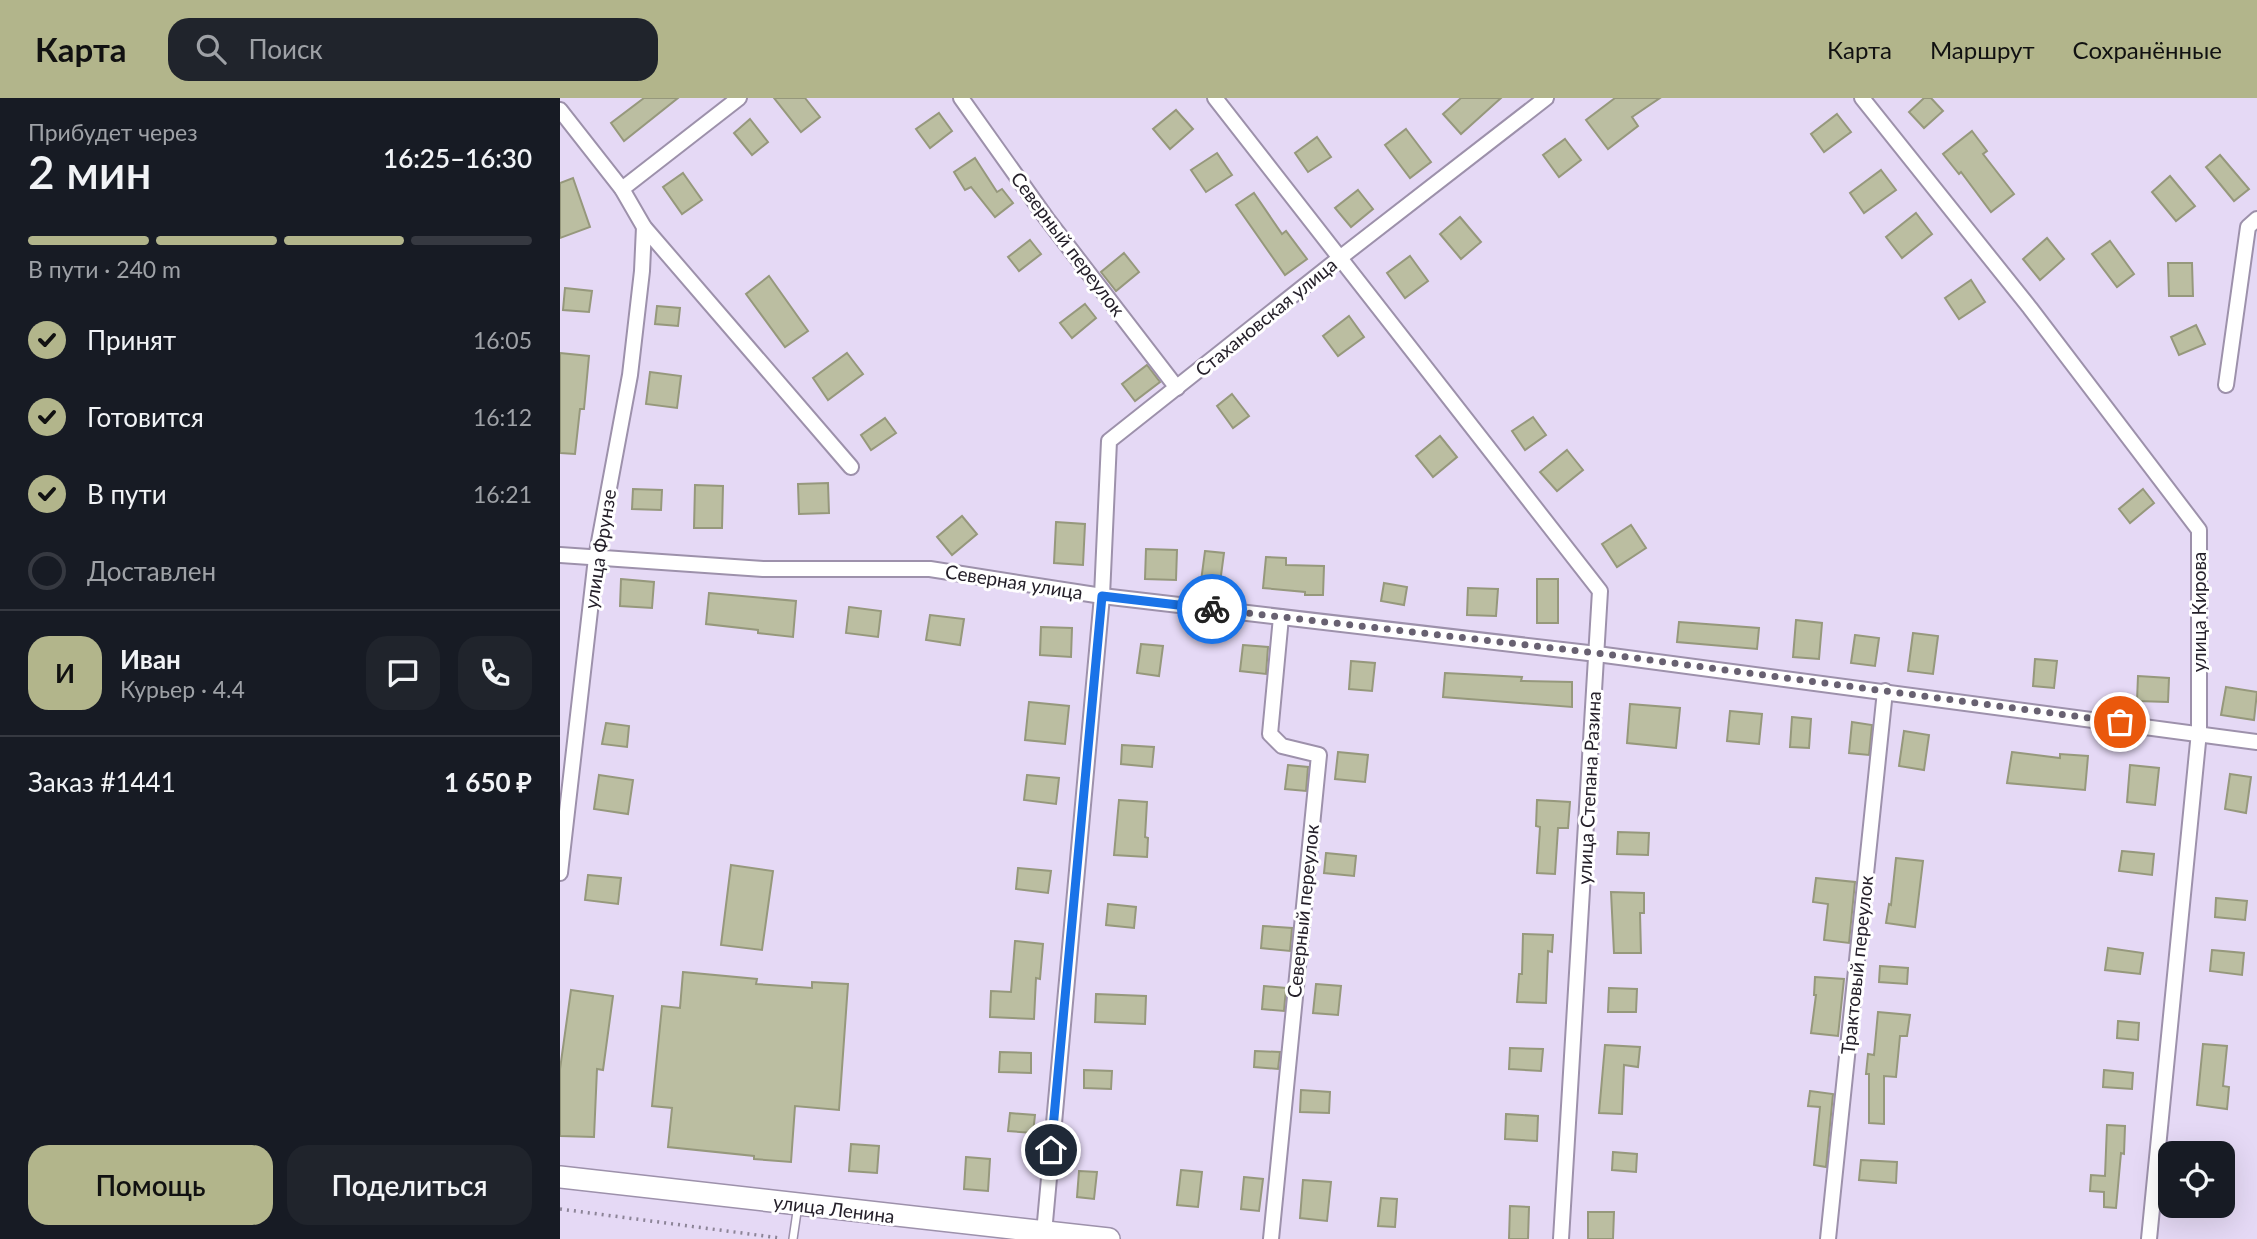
<!DOCTYPE html>
<html lang="ru">
<meta charset="utf-8">
<style>
body{margin:0;font-family:Lato,sans-serif;background:#20242c;color:#f1f3f6;height:100vh;display:flex;flex-direction:column;font-size:26px;white-space:nowrap}
*{box-sizing:border-box;margin:0}
p{font-size:23px;color:#9ea1a6}
.icon{flex:none;width:38px;height:38px;fill:none;stroke:currentColor;stroke-width:2;stroke-linecap:round;stroke-linejoin:round}
.map{position:relative;flex:1;overflow:hidden}
.details{display:flex;flex-direction:column;background:#171b24;width:560px}
.details>*{flex:none}
.tools{position:absolute;left:1598px;top:1043px;display:grid;gap:14px}
.tools a{display:grid;place-items:center;width:77px;height:77px;border-radius:14px;background:#171b24;box-shadow:0 7px 28px #0002;font-size:35px}
.pin{position:absolute;display:grid;place-items:center;width:60px;height:60px;color:#fff;margin:-30px;border:4px solid #fff;border-radius:50%;box-shadow:0 2px 7px #0007}
.courier{position:absolute;display:grid;place-items:center;width:70px;height:70px;margin:-35px;border:5px solid #1a73e8;border-radius:50%;background:#fff;color:#222;box-shadow:0 2px 9px #0007}
.headline em{font-style:normal;font-weight:600}
.headline div{display:flex;flex-direction:column-reverse}
.headline{display:flex;align-items:center;justify-content:space-between;height:119px;padding:0 28px}
h1{font-size:46px;font-weight:600;line-height:52px}
.bar{display:grid;grid-template-columns:repeat(4,1fr);gap:10px 7px;align-content:center;height:84px;padding:0 28px}
.bar i{height:9px;border-radius:5px;background:#363941}
.bar .selected{background:#b2b58b}
.bar p{grid-column:span 4}
.line{display:flex;align-items:center;gap:18px;padding:0 28px;border-top:2px solid #363941}
.line div{flex:1}
.round{display:grid;place-items:center;flex:none;width:74px;height:74px;border-radius:21px;background:#20242c}
ol{padding:0 28px;list-style:none}
li{display:flex;align-items:center;gap:21px;height:77px}
li p{margin-inline-start:auto}
li .icon{padding:7px;border-radius:50%;background:#b2b58b;color:#111;stroke-width:4}
li:last-child{color:#9ea1a6}
li i{width:38px;height:38px;border:4px solid #363941;border-radius:50%}
.button{display:flex;gap:14px;margin-top:auto;padding:14px 28px}
.button a{flex:1;height:80px;border-radius:21px;background:#b2b58b;color:#111;font-size:28px;font-weight:600;line-height:80px;text-align:center}
.button a+a{background:#20242c;color:#f1f3f6}
header{display:flex;align-items:center;gap:42px;box-sizing:border-box;height:98px;padding:0 35px;background:#b2b58b;color:#111}
header strong{font-size:33px}
nav{display:flex;gap:38px;margin-inline-start:auto;font-size:24px}
.search{width:490px;height:63px;background:#20242c;display:flex;align-items:center;gap:18px;box-sizing:border-box;padding:0 24px;border-radius:21px;color:#9ea1a6;font-size:26px}
main{display:flex;flex:1;min-height:0}
.map>svg:first-child{display:block}
</style>
<header>
<strong>Карта</strong>
<div class="search"><svg class="icon" aria-label="search" viewBox="0 0 24 24"><circle cx="10" cy="10" r="6"/><path d="M15 15l6 6"/></svg>Поиск</div>
<nav><a>Карта</a><a>Маршрут</a><a>Сохранённые</a></nav>
</header>
<main>
<section class="details">
<div class="headline"><div><h1>2 мин</h1><p>Прибудет через</p></div><em>16:25–16:30</em></div>
<div class="bar"><i class="selected"></i><i class="selected"></i><i class="selected"></i><i></i><p>В пути · 240 m</p></div>
<ol>
<li><svg class="icon" aria-label="check" viewBox="0 0 24 24"><path d="M5 12l5 5 9-10"/></svg>Принят<p>16:05</p></li>
<li><svg class="icon" aria-label="check" viewBox="0 0 24 24"><path d="M5 12l5 5 9-10"/></svg>Готовится<p>16:12</p></li>
<li><svg class="icon" aria-label="check" viewBox="0 0 24 24"><path d="M5 12l5 5 9-10"/></svg>В пути<p>16:21</p></li>
<li><i></i>Доставлен</li>
</ol>
<div class="line" style="height:126px"><b class="round" style="background:#b2b58b;color:#111">И</b><div><b>Иван</b><p>Курьер · 4.4</p></div><a class="round"><svg class="icon" aria-label="chat" viewBox="0 0 24 24"><path d="M4 5h16v11H9l-5 4z"/></svg></a><a class="round"><svg class="icon" aria-label="phone" viewBox="0 0 24 24"><path d="M5 4h4l2 5-3 2q2 4 5 5l2-3 5 2v4C11 20 4 13 5 4z"/></svg></a></div>
<div class="line" style="height:91px"><div>Заказ #1441</div><b>1 650 ₽</b></div>
<div class="button"><a>Помощь</a><a>Поделиться</a></div>
</section>
<div class="map">
<svg width="1697" height="1141" viewBox="0 0 1697 1141">
<rect width="100%" height="100%" fill="#e5d9f5"/>
<g fill="#bbbea1" stroke="#96987c" stroke-width="2">
<path d="M 84,0 L 118,0 L 64,43 L 51,25 Z"/>
<path d="M 214,0 L 245,0 L 260,19 L 241,34 Z"/>
<path d="M 901,0 L 941,0 L 901,36 L 883,16 Z"/>
<path d="M 1055,0 L 1100,0 L 1072,19 L 1078,28 L 1048,51 L 1026,22 Z"/>
<path d="M 1364,0 L 1371,0 L 1383,13 L 1364,30 L 1349,14 Z"/>
<path d="M 616,12 L 633,31 L 610,51 L 593,31 Z"/>
<path d="M 379,15 L 392,33 L 370,50 L 356,31 Z"/>
<path d="M 1277,16 L 1291,34 L 1264,54 L 1251,36 Z"/>
<path d="M 190,21 L 208,44 L 192,57 L 174,35 Z"/>
<path d="M 846,31 L 871,64 L 850,80 L 825,47 Z"/>
<path d="M 1412,33 L 1427,53 L 1423,56 L 1454,96 L 1431,114 L 1401,74 L 1399,76 L 1383,56 Z"/>
<path d="M 757,39 L 771,59 L 748,74 L 735,55 Z"/>
<path d="M 1005,41 L 1021,62 L 999,79 L 983,57 Z"/>
<path d="M 657,55 L 672,77 L 646,94 L 631,72 Z"/>
<path d="M 1660,57 L 1689,91 L 1674,103 L 1646,69 Z"/>
<path d="M 415,60 L 437,94 L 442,91 L 453,105 L 435,119 L 411,89 L 405,92 L 394,74 Z"/>
<path d="M 1321,72 L 1336,92 L 1304,115 L 1290,95 Z"/>
<path d="M 123,75 L 142,102 L 122,116 L 103,89 Z"/>
<path d="M 1610,78 L 1635,108 L 1616,123 L 1592,94 Z"/>
<path d="M 13,80 L 30,129 L 0,140 L 0,85 Z"/>
<path d="M 798,92 L 813,111 L 791,129 L 775,110 Z"/>
<path d="M 694,95 L 722,136 L 726,133 L 747,161 L 725,177 L 676,107 Z"/>
<path d="M 1356,115 L 1372,136 L 1342,160 L 1326,139 Z"/>
<path d="M 900,119 L 921,144 L 901,161 L 880,136 Z"/>
<path d="M 1487,140 L 1504,161 L 1480,182 L 1463,161 Z"/>
<path d="M 470,142 L 481,156 L 459,173 L 448,159 Z"/>
<path d="M 1550,143 L 1574,176 L 1557,189 L 1532,156 Z"/>
<path d="M 564,155 L 579,174 L 556,193 L 541,174 Z"/>
<path d="M 850,158 L 868,183 L 845,200 L 827,175 Z"/>
<path d="M 1608,165 L 1632,165 L 1633,198 L 1609,198 Z"/>
<path d="M 209,178 L 248,233 L 225,249 L 186,196 Z"/>
<path d="M 1411,182 L 1425,204 L 1399,221 L 1385,200 Z"/>
<path d="M 5,190 L 32,193 L 29,214 L 3,212 Z"/>
<path d="M 525,206 L 536,220 L 512,240 L 500,225 Z"/>
<path d="M 97,208 L 120,210 L 118,228 L 95,226 Z"/>
<path d="M 789,218 L 804,239 L 778,258 L 763,238 Z"/>
<path d="M 1636,227 L 1645,246 L 1619,257 L 1611,239 Z"/>
<path d="M 0,255 L 29,258 L 24,311 L 20,311 L 15,356 L 0,355 Z"/>
<path d="M 287,255 L 303,276 L 268,302 L 253,280 Z"/>
<path d="M 587,267 L 600,284 L 575,303 L 562,286 Z"/>
<path d="M 90,274 L 121,278 L 117,310 L 86,306 Z"/>
<path d="M 672,296 L 689,318 L 673,330 L 657,308 Z"/>
<path d="M 973,319 L 986,337 L 965,352 L 952,333 Z"/>
<path d="M 325,320 L 336,335 L 311,352 L 301,337 Z"/>
<path d="M 880,338 L 897,359 L 873,379 L 856,358 Z"/>
<path d="M 1007,352 L 1023,372 L 997,393 L 980,374 Z"/>
<path d="M 268,385 L 269,415 L 239,416 L 238,386 Z"/>
<path d="M 135,387 L 163,388 L 162,430 L 134,430 Z"/>
<path d="M 73,391 L 102,392 L 101,412 L 72,411 Z"/>
<path d="M 1583,391 L 1594,405 L 1570,425 L 1559,411 Z"/>
<path d="M 402,418 L 417,436 L 392,457 L 377,439 Z"/>
<path d="M 496,424 L 525,426 L 523,467 L 494,465 Z"/>
<path d="M 1071,427 L 1086,450 L 1057,469 L 1042,446 Z"/>
<path d="M 586,451 L 617,452 L 616,482 L 585,481 Z"/>
<path d="M 645,453 L 664,455 L 660,485 L 641,483 Z"/>
<path d="M 706,459 L 726,460 L 726,467 L 764,468 L 763,497 L 745,497 L 745,494 L 703,490 Z"/>
<path d="M 61,481 L 94,484 L 92,510 L 60,508 Z"/>
<rect x="977" y="481" width="21" height="44"/>
<path d="M 824,485 L 847,489 L 844,507 L 821,503 Z"/>
<path d="M 908,490 L 938,491 L 936,518 L 907,517 Z"/>
<path d="M 149,495 L 236,503 L 233,539 L 198,535 L 198,532 L 146,526 Z"/>
<path d="M 289,509 L 321,513 L 318,539 L 286,535 Z"/>
<path d="M 370,517 L 404,521 L 400,547 L 366,542 Z"/>
<path d="M 1236,522 L 1262,525 L 1259,561 L 1233,559 Z"/>
<path d="M 1119,524 L 1199,530 L 1197,551 L 1117,544 Z"/>
<path d="M 481,529 L 512,530 L 511,559 L 480,557 Z"/>
<path d="M 1353,535 L 1378,538 L 1373,576 L 1348,573 Z"/>
<path d="M 1295,537 L 1319,540 L 1315,568 L 1291,565 Z"/>
<path d="M 581,546 L 603,548 L 599,578 L 577,575 Z"/>
<path d="M 683,547 L 708,549 L 706,576 L 680,573 Z"/>
<path d="M 1475,561 L 1497,563 L 1494,590 L 1473,588 Z"/>
<path d="M 791,563 L 815,565 L 812,593 L 789,591 Z"/>
<path d="M 885,575 L 962,579 L 961,583 L 1012,584 L 1012,609 L 883,599 Z"/>
<path d="M 1578,578 L 1609,580 L 1608,604 L 1577,603 Z"/>
<path d="M 1666,589 L 1697,594 L 1694,622 L 1661,617 Z"/>
<path d="M 469,604 L 509,608 L 505,646 L 465,642 Z"/>
<path d="M 1070,606 L 1120,610 L 1116,650 L 1067,645 Z"/>
<path d="M 1170,613 L 1202,616 L 1199,646 L 1167,643 Z"/>
<path d="M 1232,619 L 1251,621 L 1249,650 L 1230,649 Z"/>
<path d="M 1292,624 L 1312,627 L 1309,657 L 1289,655 Z"/>
<path d="M 46,625 L 69,628 L 67,649 L 42,646 Z"/>
<path d="M 1344,633 L 1369,637 L 1364,672 L 1339,668 Z"/>
<path d="M 562,647 L 594,649 L 592,669 L 561,666 Z"/>
<path d="M 778,654 L 808,657 L 805,684 L 775,681 Z"/>
<path d="M 1452,654 L 1500,660 L 1500,656 L 1528,658 L 1525,692 L 1447,685 Z"/>
<path d="M 728,667 L 748,669 L 746,693 L 725,691 Z"/>
<path d="M 1570,667 L 1599,670 L 1595,707 L 1567,704 Z"/>
<path d="M 1670,676 L 1691,679 L 1686,715 L 1665,711 Z"/>
<path d="M 39,677 L 73,682 L 68,716 L 34,711 Z"/>
<path d="M 467,677 L 499,680 L 496,706 L 464,702 Z"/>
<path d="M 559,702 L 587,704 L 585,739 L 588,740 L 587,759 L 554,757 Z"/>
<path d="M 977,702 L 1010,704 L 1008,730 L 998,730 L 995,776 L 977,775 L 980,729 L 976,728 Z"/>
<path d="M 1058,734 L 1089,735 L 1088,757 L 1057,756 Z"/>
<path d="M 1562,753 L 1594,756 L 1592,777 L 1559,773 Z"/>
<path d="M 766,755 L 796,758 L 794,778 L 764,775 Z"/>
<path d="M 1336,760 L 1363,763 L 1355,829 L 1326,825 L 1329,806 L 1331,807 Z"/>
<path d="M 171,767 L 213,773 L 202,852 L 161,847 Z"/>
<path d="M 458,770 L 491,773 L 488,795 L 456,791 Z"/>
<path d="M 28,777 L 61,780 L 58,806 L 25,802 Z"/>
<path d="M 1256,780 L 1295,784 L 1289,845 L 1264,842 L 1268,806 L 1253,804 Z"/>
<path d="M 1051,794 L 1084,795 L 1084,815 L 1080,815 L 1081,855 L 1054,855 Z"/>
<path d="M 1656,800 L 1687,803 L 1685,822 L 1655,819 Z"/>
<path d="M 548,806 L 576,809 L 574,830 L 546,827 Z"/>
<path d="M 703,828 L 732,830 L 730,853 L 701,850 Z"/>
<path d="M 963,836 L 993,837 L 992,854 L 988,853 L 986,905 L 957,904 L 959,876 L 962,876 Z"/>
<path d="M 455,843 L 483,846 L 480,881 L 476,880 L 474,921 L 430,919 L 431,893 L 451,894 Z"/>
<path d="M 1548,850 L 1583,855 L 1580,876 L 1545,872 Z"/>
<path d="M 1652,852 L 1684,855 L 1682,877 L 1650,873 Z"/>
<path d="M 1320,868 L 1348,870 L 1347,886 L 1319,884 Z"/>
<path d="M 123,874 L 197,881 L 196,886 L 252,890 L 252,884 L 288,886 L 279,1012 L 235,1008 L 231,1064 L 194,1061 L 194,1058 L 108,1049 L 112,1010 L 92,1008 L 102,908 L 120,910 Z"/>
<path d="M 1255,879 L 1284,881 L 1278,938 L 1251,935 L 1256,897 L 1254,897 Z"/>
<path d="M 756,886 L 781,888 L 778,917 L 753,915 Z"/>
<path d="M 704,888 L 726,890 L 724,913 L 702,911 Z"/>
<path d="M 1049,890 L 1077,891 L 1076,914 L 1048,914 Z"/>
<path d="M 11,892 L 53,898 L 43,972 L 37,971 L 34,1039 L 0,1038 L 0,971 Z"/>
<path d="M 536,896 L 586,898 L 585,926 L 535,924 Z"/>
<path d="M 1318,914 L 1350,917 L 1347,938 L 1340,938 L 1336,979 L 1324,978 L 1324,1026 L 1309,1025 L 1309,976 L 1306,976 L 1308,956 L 1314,957 Z"/>
<path d="M 1558,923 L 1579,925 L 1578,942 L 1557,940 Z"/>
<path d="M 1643,946 L 1667,948 L 1663,988 L 1669,989 L 1667,1011 L 1637,1007 Z"/>
<path d="M 1045,947 L 1080,949 L 1078,969 L 1064,967 L 1062,1016 L 1039,1015 Z"/>
<path d="M 950,950 L 983,951 L 981,973 L 949,971 Z"/>
<path d="M 695,953 L 720,954 L 718,971 L 694,969 Z"/>
<path d="M 440,954 L 471,955 L 471,975 L 439,974 Z"/>
<path d="M 524,972 L 552,973 L 551,991 L 524,990 Z"/>
<path d="M 1544,972 L 1573,975 L 1572,991 L 1543,989 Z"/>
<path d="M 741,992 L 770,994 L 769,1015 L 740,1014 Z"/>
<path d="M 1250,993 L 1273,996 L 1266,1069 L 1254,1067 L 1260,1009 L 1248,1008 Z"/>
<path d="M 450,1015 L 475,1017 L 473,1035 L 448,1033 Z"/>
<path d="M 946,1016 L 978,1018 L 977,1043 L 945,1041 Z"/>
<path d="M 1547,1027 L 1565,1028 L 1564,1056 L 1561,1055 L 1556,1110 L 1544,1109 L 1544,1094 L 1530,1093 L 1531,1077 L 1545,1078 Z"/>
<path d="M 291,1046 L 319,1048 L 317,1075 L 289,1073 Z"/>
<path d="M 1053,1054 L 1077,1056 L 1076,1074 L 1052,1072 Z"/>
<path d="M 406,1059 L 430,1061 L 428,1093 L 404,1091 Z"/>
<path d="M 1301,1062 L 1337,1064 L 1336,1085 L 1299,1082 Z"/>
<path d="M 621,1072 L 642,1074 L 638,1109 L 617,1107 Z"/>
<path d="M 519,1073 L 537,1074 L 534,1101 L 517,1099 Z"/>
<path d="M 684,1079 L 703,1081 L 699,1113 L 681,1111 Z"/>
<path d="M 743,1082 L 771,1084 L 767,1123 L 740,1120 Z"/>
<path d="M 821,1100 L 837,1101 L 835,1129 L 818,1128 Z"/>
<path d="M 950,1108 L 969,1109 L 968,1141 L 949,1141 Z"/>
<path d="M 1028,1114 L 1054,1114 L 1053,1141 L 1028,1141 Z"/>
</g>
<g fill="none" stroke-linecap="round" stroke-linejoin="round">
<g stroke="#9d91ab" stroke-width="10">
<path id="service" d="M 233,1141 L 238,1107"/>
</g>
<g stroke="#9d91ab" stroke-width="18">
<g id="minor">
<path d="M 401,0 L 487,121 L 617,290"/>
<path d="M 655,0 L 1040,493 L 1001,1141"/>
<path d="M 1302,0 L 1470,210 L 1639,432 L 1639,634 L 1589,1141"/>
<path d="M 0,12 L 62,91 L 84,129 L 291,369"/>
<path d="M 62,91 L 179,0"/>
<path d="M 1666,287 L 1688,129 L 1697,121"/>
<path d="M 0,457 L 203,471 L 370,471 L 542,498 L 1037,556 L 1697,644"/>
<path d="M 0,775 L 36,460 L 70,277 L 82,173 L 84,129"/>
<path d="M 484,1135 L 542,498 L 549,343 L 781,159 L 986,0"/>
<path d="M 711,1141 L 759,657 L 722,648 L 710,636 L 721,519"/>
<path d="M 1268,1141 L 1325,593"/>
</g>
</g>
<g stroke="#9d91ab" stroke-width="24">
<path id="secondary" d="M 0,1079 L 549,1141"/>
</g>
<path stroke="#8c8497" stroke-width="3.5" stroke-dasharray="2 5" stroke-linecap="butt" d="M 0,1111 L 220,1140"/>
<use href="#service" stroke="#fff" stroke-width="7"/>
<use href="#minor" stroke="#fff" stroke-width="14"/>
<use href="#secondary" stroke="#fff" stroke-width="21"/>
</g>
<g fill="none" stroke-linecap="round" stroke-linejoin="round">
<path stroke="#686171" stroke-width="7" stroke-dasharray="0 12.6" d="M 652,511 L 1037,555 L 1560,624"/>
<path stroke="#1a73e8" stroke-width="9" d="M 491,1052 L 542,498 L 652,511"/>
</g>
<g text-anchor="middle" stroke-width="6" stroke-linejoin="round" paint-order="stroke">
<g font-size="19" fill="#25202a" stroke="#fff">
<text transform="translate(508 146) rotate(53)" y="7">Северный переулок</text>
<text transform="translate(706 219) rotate(-39)" y="7">Стахановская улица</text>
<text transform="translate(40 451) rotate(-81)" y="7">улица Фрунзе</text>
<text transform="translate(454 484) rotate(9)" y="7">Северная улица</text>
<text transform="translate(1639 514) rotate(-90)" y="7">улица Кирова</text>
<text transform="translate(1029 690) rotate(-87)" y="7">улица Степана Разина</text>
<text transform="translate(743 813) rotate(-84)" y="7">Северный переулок</text>
<text transform="translate(1297 867) rotate(-84)" y="7">Трактовый переулок</text>
<text transform="translate(274 1111) rotate(7)" y="7">улица Ленина</text>
</g>
</g>
</svg>
<div class="tools">
<a><svg class="icon" aria-label="locate" viewBox="0 0 24 24"><circle cx="12" cy="12" r="6"/><path d="M12 2v4M12 18v4M2 12h4M18 12h4"/></svg></a>
</div>
<div class="pin" style="left:1560px;top:624px;background:#ea580c"><svg class="icon" aria-label="bag" viewBox="0 0 24 24"><path d="M5 8h14l-1 12H6zM9 8a3 3 0 0 1 6 0"/></svg></div>
<div class="pin" style="left:491px;top:1052px;background:#1f2937"><svg class="icon" aria-label="home" viewBox="0 0 24 24"><path d="M3 11l9-7 9 7M6 9v11h12V9"/></svg></div>
<div class="courier" style="left:652px;top:511px"><svg class="icon" aria-label="bike" viewBox="0 0 24 24"><circle cx="6" cy="16" r="4"/><circle cx="18" cy="16" r="4"/><path d="M6 16l4-8h5l3 8M10 8l3 8H6M13 5h3"/></svg></div>
</div>
</main>
